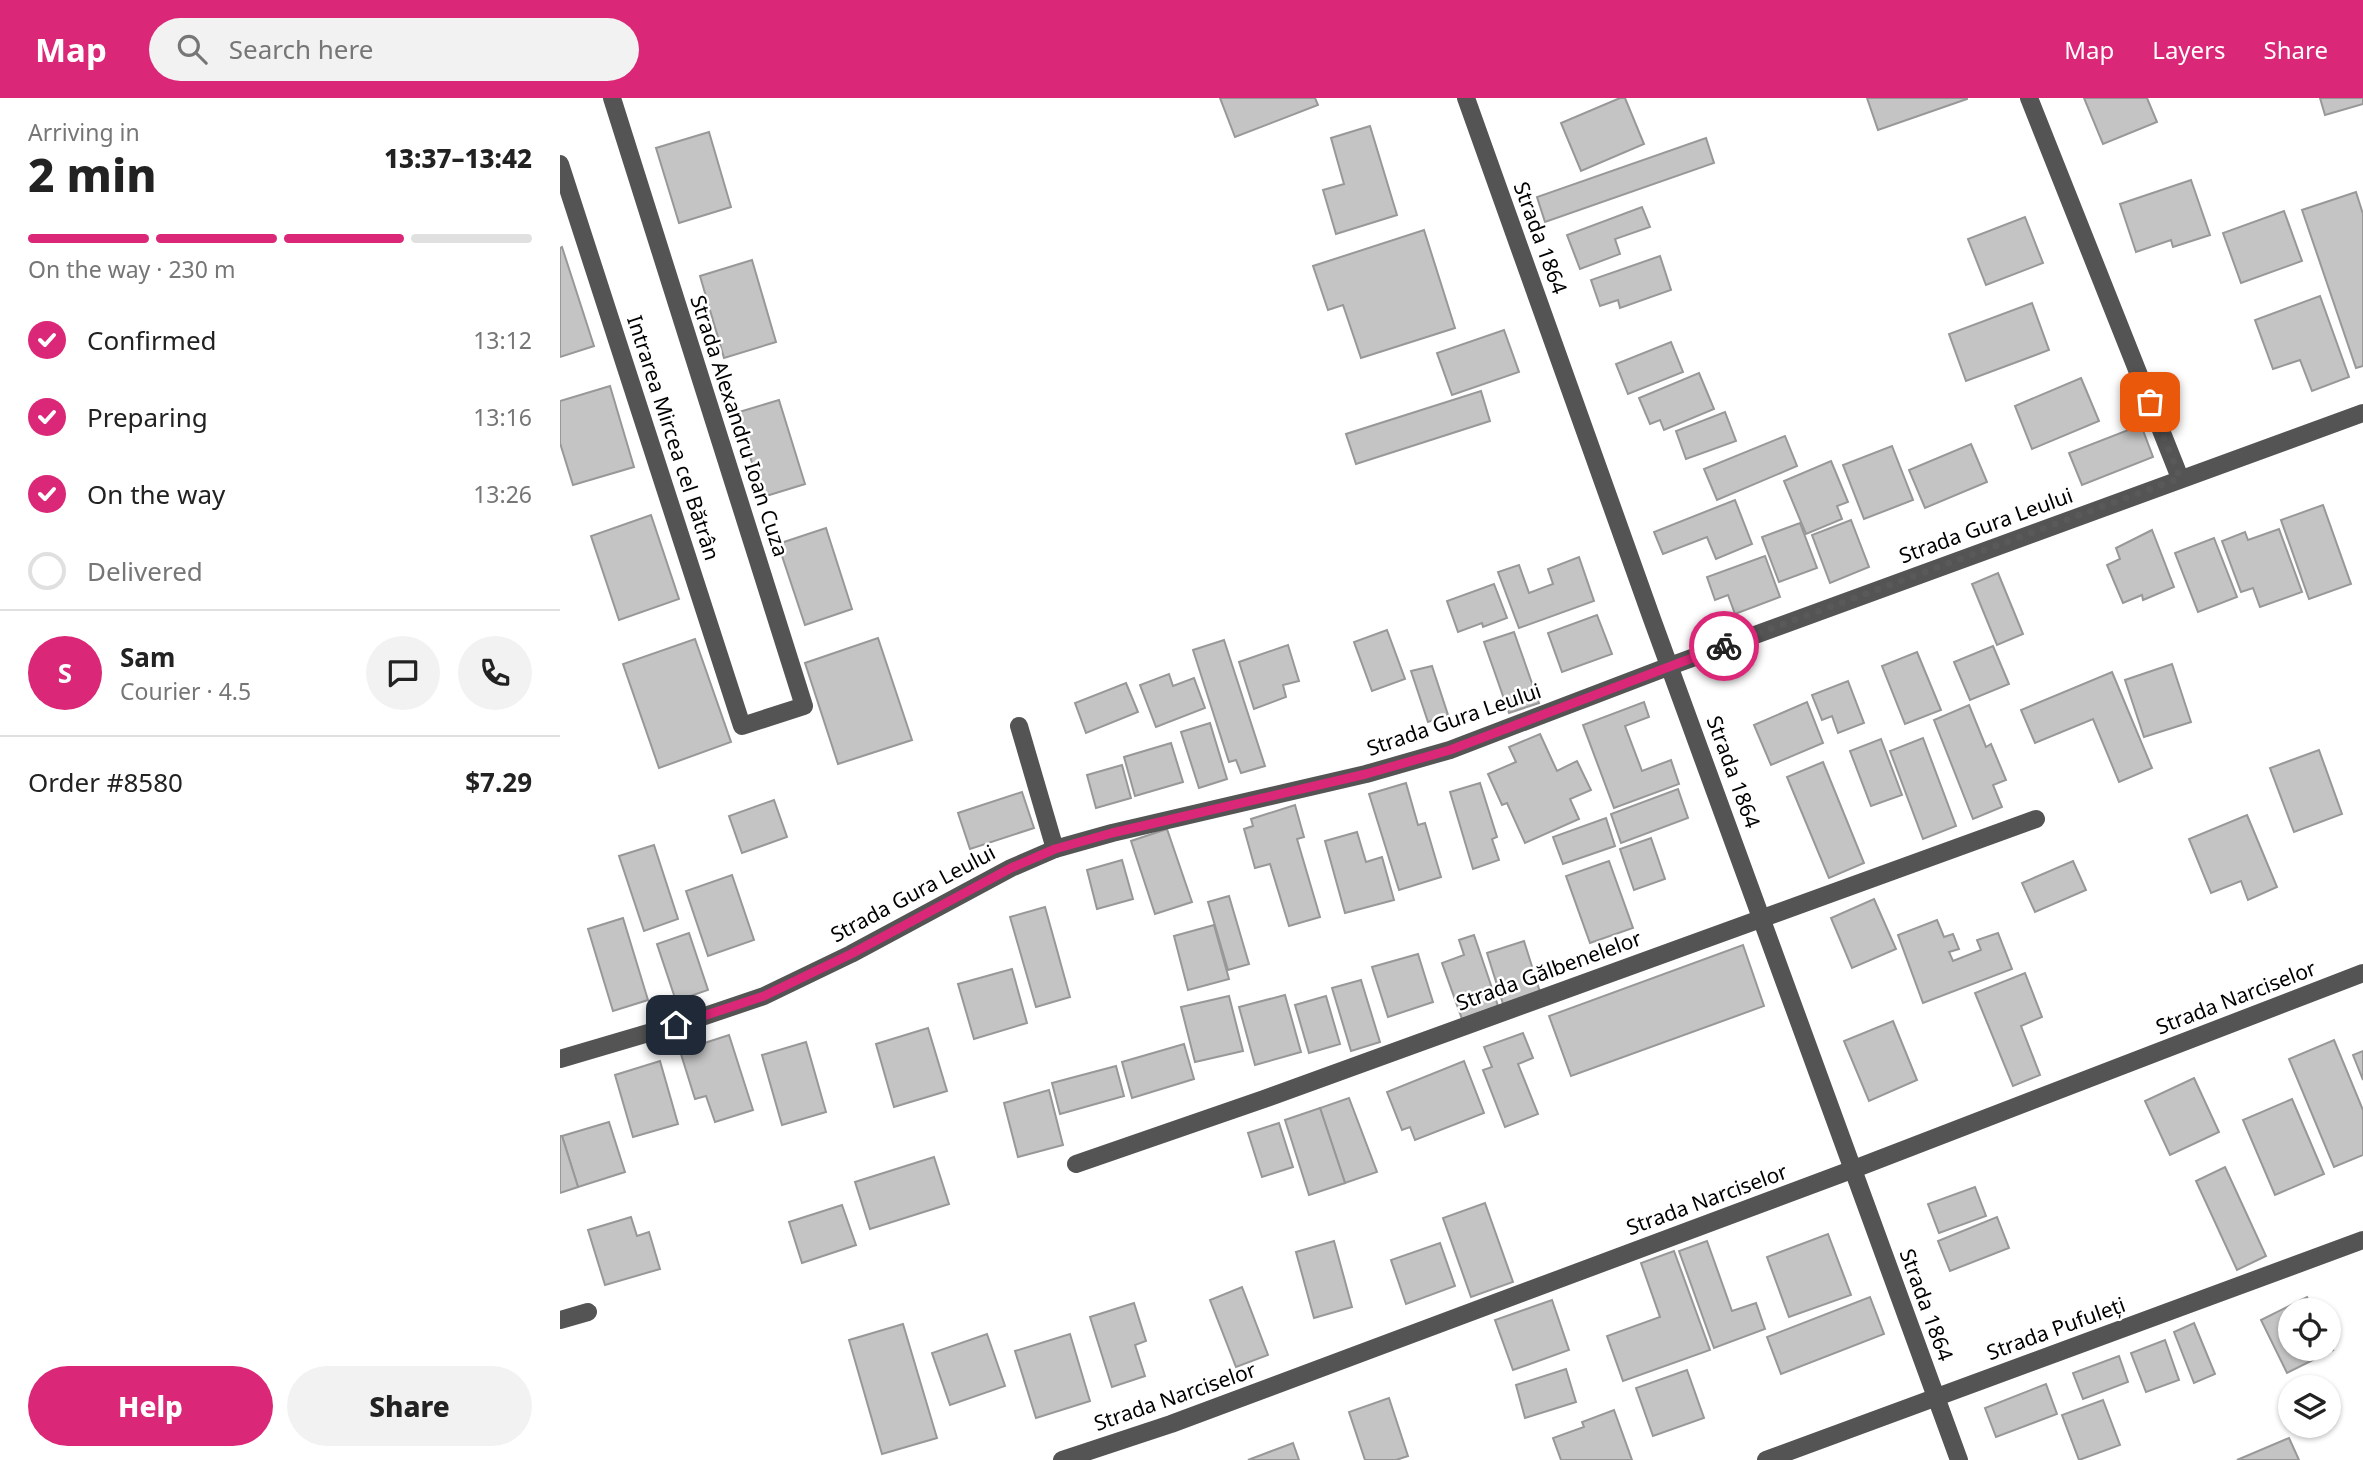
<!DOCTYPE html>
<meta charset="utf-8">
<style>
body{margin:0;font-family:"Noto Sans",sans-serif;background:#f2f2f2;color:#222;height:100vh;display:flex;flex-direction:column;font-size:26px;white-space:nowrap}
*{box-sizing:border-box;margin:0}
p{font-size:23px;color:#767676}
.icon{flex:none;width:38px;height:38px;fill:none;stroke:currentColor;stroke-width:2;stroke-linecap:round;stroke-linejoin:round}
.map{position:relative;flex:1;overflow:hidden}
.details{display:flex;flex-direction:column;background:#fff;width:560px}
.details>*{flex:none}
.tools{position:absolute;left:1718px;top:1200px;display:grid;gap:14px}
.tools a{display:grid;place-items:center;width:63px;height:63px;border-radius:50%;background:#fff;box-shadow:0 2px 5px #0004;font-size:35px}
.pin{position:absolute;display:grid;place-items:center;width:60px;height:60px;color:#fff;margin:-30px;border-radius:14px;box-shadow:0 4px 10px #0006}
.courier{position:absolute;display:grid;place-items:center;width:70px;height:70px;margin:-35px;border:5px solid #db2777;border-radius:50%;background:#fff;color:#222;box-shadow:0 2px 9px #0007}
.summary em{font-style:normal;font-weight:800}
.summary div{display:flex;flex-direction:column-reverse}
.summary{display:flex;align-items:center;justify-content:space-between;height:119px;padding:0 28px}
h1{font-size:46px;font-weight:800;line-height:52px}
.bar{display:grid;grid-template-columns:repeat(4,1fr);gap:10px 7px;align-content:center;height:84px;padding:0 28px}
.bar i{height:9px;border-radius:5px;background:#e0e0e0}
.bar .on{background:#db2777}
.bar p{grid-column:span 4}
.line{display:flex;align-items:center;gap:18px;padding:0 28px;border-top:2px solid #e0e0e0}
.line div{flex:1}
.round{display:grid;place-items:center;flex:none;width:74px;height:74px;border-radius:37px;background:#f2f2f2}
ol{padding:0 28px;list-style:none}
li{display:flex;align-items:center;gap:21px;height:77px}
li p{margin-inline-start:auto}
li .icon{padding:7px;border-radius:50%;background:#db2777;color:#fff;stroke-width:4}
li:last-child{color:#767676}
li i{width:38px;height:38px;border:4px solid #e0e0e0;border-radius:50%}
.cta{display:flex;gap:14px;margin-top:auto;padding:14px 28px}
.cta a{flex:1;height:80px;border-radius:42px;background:#db2777;color:#fff;font-size:28px;font-weight:800;line-height:80px;text-align:center}
.cta a+a{background:#f2f2f2;color:#222}
header{display:flex;align-items:center;gap:42px;box-sizing:border-box;height:98px;padding:0 35px;background:#db2777;color:#fff}
header strong{font-size:33px}
nav{display:flex;gap:38px;margin-inline-start:auto;font-size:24px}
.search{width:490px;height:63px;background:#f2f2f2;display:flex;align-items:center;gap:18px;box-sizing:border-box;padding:0 24px;border-radius:38px;color:#767676;font-size:26px}
main{display:flex;flex:1;min-height:0}
.map>svg:first-child{display:block}
</style>
<header>
<strong>Map</strong>
<div class="search"><svg class="icon" aria-label="search" viewBox="0 0 24 24"><circle cx="10" cy="10" r="6"/><path d="M15 15l6 6"/></svg>Search here</div>
<nav><a>Map</a><a>Layers</a><a>Share</a></nav>
</header>
<main>
<section class="details">
<div class="summary"><div><h1>2 min</h1><p>Arriving in</p></div><em>13:37–13:42</em></div>
<div class="bar"><i class="on"></i><i class="on"></i><i class="on"></i><i></i><p>On the way · 230 m</p></div>
<ol>
<li><svg class="icon" aria-label="check" viewBox="0 0 24 24"><path d="M5 12l5 5 9-10"/></svg>Confirmed<p>13:12</p></li>
<li><svg class="icon" aria-label="check" viewBox="0 0 24 24"><path d="M5 12l5 5 9-10"/></svg>Preparing<p>13:16</p></li>
<li><svg class="icon" aria-label="check" viewBox="0 0 24 24"><path d="M5 12l5 5 9-10"/></svg>On the way<p>13:26</p></li>
<li><i></i>Delivered</li>
</ol>
<div class="line" style="height:126px"><b class="round" style="background:#db2777;color:#fff">S</b><div><b>Sam</b><p>Courier · 4.5</p></div><a class="round"><svg class="icon" aria-label="chat" viewBox="0 0 24 24"><path d="M4 5h16v11H9l-5 4z"/></svg></a><a class="round"><svg class="icon" aria-label="phone" viewBox="0 0 24 24"><path d="M5 4h4l2 5-3 2q2 4 5 5l2-3 5 2v4C11 20 4 13 5 4z"/></svg></a></div>
<div class="line" style="height:91px"><div>Order #8580</div><b>$7.29</b></div>
<div class="cta"><a>Help</a><a>Share</a></div>
</section>
<div class="map">
<svg width="1803" height="1362" viewBox="0 0 1803 1362">
<rect width="100%" height="100%" fill="#fff"/>
<g fill="#c4c4c4" stroke="#989898" stroke-width="2">
<path d="M 660,0 L 755,0 L 758,7 L 675,39 Z"/>
<path d="M 1060,0 L 1065,0 L 1084,46 L 1021,73 L 1001,25 Z"/>
<path d="M 1307,0 L 1407,0 L 1407,1 L 1318,32 Z"/>
<path d="M 1524,0 L 1587,0 L 1597,24 L 1543,46 Z"/>
<path d="M 1760,0 L 1803,0 L 1803,6 L 1765,17 Z"/>
<path d="M 810,28 L 837,117 L 776,136 L 763,92 L 784,86 L 771,40 Z"/>
<path d="M 149,34 L 171,109 L 119,125 L 96,50 Z"/>
<path d="M 1146,40 L 1154,65 L 985,124 L 977,99 Z"/>
<path d="M 1631,82 L 1650,137 L 1613,149 L 1611,142 L 1576,154 L 1560,106 Z"/>
<path d="M 1796,94 L 1803,116 L 1803,268 L 1796,270 L 1742,112 Z"/>
<path d="M 1082,109 L 1090,129 L 1055,141 L 1060,156 L 1020,171 L 1007,137 Z"/>
<path d="M 1724,113 L 1742,163 L 1681,185 L 1663,135 Z"/>
<path d="M 1465,119 L 1483,165 L 1426,187 L 1408,141 Z"/>
<path d="M 864,132 L 895,230 L 801,260 L 783,207 L 768,212 L 753,168 Z"/>
<path d="M 2,149 L 34,248 L 0,259 L 0,150 Z"/>
<path d="M 1100,158 L 1111,192 L 1060,210 L 1058,202 L 1040,208 L 1031,182 Z"/>
<path d="M 192,162 L 216,244 L 164,260 L 140,178 Z"/>
<path d="M 1760,198 L 1789,279 L 1752,293 L 1740,262 L 1713,271 L 1695,222 Z"/>
<path d="M 1472,205 L 1489,252 L 1406,283 L 1389,236 Z"/>
<path d="M 944,232 L 959,274 L 892,297 L 877,255 Z"/>
<path d="M 1111,244 L 1123,274 L 1068,296 L 1056,266 Z"/>
<path d="M 1139,275 L 1154,311 L 1104,332 L 1100,322 L 1090,326 L 1079,300 Z"/>
<path d="M 1521,280 L 1539,323 L 1472,351 L 1455,308 Z"/>
<path d="M 50,288 L 74,369 L 13,387 L 0,345 L 0,303 Z"/>
<path d="M 921,293 L 930,323 L 796,366 L 786,336 Z"/>
<path d="M 219,302 L 245,386 L 203,399 L 176,315 Z"/>
<path d="M 1165,314 L 1176,343 L 1126,361 L 1116,333 Z"/>
<path d="M 1581,327 L 1593,359 L 1522,387 L 1509,355 Z"/>
<path d="M 1225,338 L 1237,368 L 1157,402 L 1144,371 Z"/>
<path d="M 1411,346 L 1427,384 L 1365,410 L 1349,372 Z"/>
<path d="M 1332,348 L 1353,402 L 1304,421 L 1283,367 Z"/>
<path d="M 1271,363 L 1288,404 L 1277,408 L 1282,421 L 1246,436 L 1224,383 Z"/>
<path d="M 1175,402 L 1192,446 L 1156,461 L 1147,439 L 1103,456 L 1094,434 Z"/>
<path d="M 1763,407 L 1791,486 L 1749,501 L 1721,422 Z"/>
<path d="M 91,417 L 119,501 L 59,522 L 31,438 Z"/>
<path d="M 1291,422 L 1309,469 L 1270,485 L 1252,437 Z"/>
<path d="M 1240,425 L 1257,470 L 1219,484 L 1202,439 Z"/>
<path d="M 266,430 L 292,511 L 245,527 L 218,446 Z"/>
<path d="M 1719,431 L 1742,494 L 1700,509 L 1693,490 L 1681,494 L 1662,443 L 1685,434 L 1688,442 Z"/>
<path d="M 1592,432 L 1614,489 L 1583,502 L 1582,497 L 1563,505 L 1547,467 L 1560,461 L 1556,450 Z"/>
<path d="M 1654,440 L 1677,499 L 1638,514 L 1615,455 Z"/>
<path d="M 1205,458 L 1220,499 L 1175,516 L 1168,497 L 1155,502 L 1147,479 Z"/>
<path d="M 1019,459 L 1034,503 L 959,530 L 938,474 L 959,467 L 969,495 L 993,486 L 988,471 Z"/>
<path d="M 1438,475 L 1463,536 L 1437,547 L 1412,486 Z"/>
<path d="M 934,486 L 947,520 L 923,529 L 922,525 L 898,534 L 887,503 Z"/>
<path d="M 1037,517 L 1052,556 L 1002,574 L 988,535 Z"/>
<path d="M 827,532 L 845,581 L 812,593 L 794,544 Z"/>
<path d="M 954,534 L 979,605 L 949,615 L 924,544 Z"/>
<path d="M 318,540 L 352,642 L 278,666 L 245,565 Z"/>
<path d="M 135,541 L 171,644 L 99,670 L 63,566 Z"/>
<path d="M 664,542 L 705,668 L 681,675 L 676,662 L 669,664 L 633,552 Z"/>
<path d="M 728,547 L 739,583 L 723,587 L 726,599 L 694,611 L 679,564 Z"/>
<path d="M 1433,548 L 1449,586 L 1410,602 L 1394,564 Z"/>
<path d="M 1357,554 L 1381,612 L 1345,626 L 1322,568 Z"/>
<path d="M 1612,566 L 1631,624 L 1584,639 L 1565,582 Z"/>
<path d="M 872,568 L 888,617 L 868,624 L 851,573 Z"/>
<path d="M 1552,574 L 1592,670 L 1559,684 L 1533,621 L 1475,645 L 1461,612 Z"/>
<path d="M 609,576 L 613,588 L 634,580 L 645,610 L 596,629 L 580,587 Z"/>
<path d="M 1288,583 L 1304,625 L 1278,635 L 1272,618 L 1262,622 L 1252,597 Z"/>
<path d="M 566,585 L 578,614 L 526,635 L 515,605 Z"/>
<path d="M 1084,604 L 1089,619 L 1065,628 L 1082,673 L 1111,662 L 1119,686 L 1054,710 L 1023,627 Z"/>
<path d="M 1247,604 L 1263,645 L 1211,667 L 1194,627 Z"/>
<path d="M 1409,607 L 1426,649 L 1431,646 L 1446,682 L 1433,687 L 1442,709 L 1413,721 L 1374,622 Z"/>
<path d="M 650,625 L 667,681 L 639,690 L 621,634 Z"/>
<path d="M 980,636 L 997,673 L 1017,663 L 1031,692 L 1010,701 L 1019,721 L 965,745 L 947,705 L 942,707 L 928,676 L 956,664 L 949,649 Z"/>
<path d="M 1363,640 L 1396,728 L 1363,741 L 1330,653 Z"/>
<path d="M 1321,641 L 1342,697 L 1311,708 L 1290,653 Z"/>
<path d="M 611,645 L 623,684 L 575,698 L 564,659 Z"/>
<path d="M 1759,652 L 1782,716 L 1734,734 L 1710,670 Z"/>
<path d="M 1263,664 L 1304,765 L 1269,780 L 1227,679 Z"/>
<path d="M 562,667 L 571,700 L 536,710 L 527,677 Z"/>
<path d="M 846,685 L 858,727 L 865,725 L 881,779 L 839,792 L 809,696 Z"/>
<path d="M 920,685 L 937,739 L 932,741 L 939,762 L 913,771 L 890,694 Z"/>
<path d="M 1118,691 L 1128,720 L 1061,745 L 1051,716 Z"/>
<path d="M 462,694 L 474,730 L 410,751 L 398,715 Z"/>
<path d="M 214,702 L 227,739 L 182,755 L 169,718 Z"/>
<path d="M 735,707 L 744,739 L 737,741 L 760,819 L 729,828 L 710,766 L 695,770 L 684,731 L 693,728 L 691,721 Z"/>
<path d="M 1687,717 L 1717,789 L 1688,802 L 1681,783 L 1651,795 L 1629,741 Z"/>
<path d="M 1046,720 L 1055,748 L 1003,766 L 993,739 Z"/>
<path d="M 607,731 L 632,804 L 595,816 L 571,743 Z"/>
<path d="M 797,734 L 806,764 L 822,759 L 834,802 L 785,815 L 765,743 Z"/>
<path d="M 1091,740 L 1105,781 L 1074,792 L 1060,751 Z"/>
<path d="M 94,747 L 118,821 L 84,833 L 59,758 Z"/>
<path d="M 562,762 L 573,801 L 537,811 L 527,772 Z"/>
<path d="M 1049,763 L 1073,830 L 1030,845 L 1006,778 Z"/>
<path d="M 1513,763 L 1526,792 L 1475,814 L 1462,785 Z"/>
<path d="M 172,777 L 194,842 L 148,858 L 126,793 Z"/>
<path d="M 669,798 L 689,866 L 668,872 L 648,804 Z"/>
<path d="M 1314,801 L 1336,851 L 1292,870 L 1271,820 Z"/>
<path d="M 485,809 L 510,899 L 476,909 L 450,819 Z"/>
<path d="M 63,820 L 88,902 L 53,913 L 28,831 Z"/>
<path d="M 1377,822 L 1384,839 L 1393,836 L 1399,851 L 1389,854 L 1393,863 L 1421,852 L 1417,842 L 1438,835 L 1452,871 L 1363,905 L 1338,837 Z"/>
<path d="M 654,827 L 669,881 L 628,892 L 614,838 Z"/>
<path d="M 129,835 L 148,892 L 116,903 L 97,846 Z"/>
<path d="M 914,837 L 938,908 L 902,921 L 882,865 L 904,857 L 899,842 Z"/>
<path d="M 964,843 L 980,894 L 943,906 L 927,855 Z"/>
<path d="M 1183,847 L 1204,908 L 1011,978 L 989,918 Z"/>
<path d="M 858,856 L 873,904 L 828,919 L 812,869 Z"/>
<path d="M 452,871 L 467,925 L 414,941 L 398,886 Z"/>
<path d="M 1465,875 L 1482,919 L 1461,928 L 1480,977 L 1453,988 L 1415,895 Z"/>
<path d="M 801,882 L 820,944 L 791,953 L 772,890 Z"/>
<path d="M 725,897 L 741,954 L 695,967 L 679,909 Z"/>
<path d="M 669,898 L 683,953 L 635,964 L 621,909 Z"/>
<path d="M 766,898 L 780,946 L 749,955 L 735,907 Z"/>
<path d="M 1333,923 L 1357,982 L 1309,1003 L 1284,943 Z"/>
<path d="M 368,930 L 387,993 L 334,1009 L 316,946 Z"/>
<path d="M 963,935 L 973,960 L 958,966 L 978,1016 L 945,1029 L 923,972 L 932,969 L 924,949 Z"/>
<path d="M 169,937 L 193,1012 L 155,1024 L 146,998 L 135,1001 L 120,953 Z"/>
<path d="M 1774,942 L 1803,1012 L 1803,1057 L 1774,1069 L 1729,961 Z"/>
<path d="M 246,944 L 266,1014 L 222,1027 L 202,957 Z"/>
<path d="M 624,946 L 634,981 L 572,1000 L 562,964 Z"/>
<path d="M 1803,953 L 1803,982 L 1793,957 Z"/>
<path d="M 100,963 L 118,1026 L 73,1039 L 55,977 Z"/>
<path d="M 904,963 L 924,1015 L 855,1042 L 850,1029 L 842,1032 L 827,994 Z"/>
<path d="M 556,968 L 564,998 L 500,1016 L 492,985 Z"/>
<path d="M 1634,980 L 1659,1034 L 1610,1057 L 1585,1003 Z"/>
<path d="M 489,992 L 503,1047 L 458,1059 L 444,1005 Z"/>
<path d="M 789,1000 L 817,1074 L 785,1085 L 760,1010 Z"/>
<path d="M 1732,1001 L 1764,1076 L 1715,1097 L 1683,1022 Z"/>
<path d="M 760,1010 L 785,1085 L 749,1097 L 725,1022 Z"/>
<path d="M 49,1024 L 65,1074 L 18,1089 L 2,1038 Z"/>
<path d="M 719,1025 L 733,1069 L 702,1079 L 688,1035 Z"/>
<path d="M 0,1038 L 2,1038 L 18,1089 L 0,1095 Z"/>
<path d="M 374,1059 L 389,1106 L 310,1131 L 295,1084 Z"/>
<path d="M 1665,1069 L 1706,1158 L 1677,1172 L 1636,1083 Z"/>
<path d="M 1415,1089 L 1426,1118 L 1379,1135 L 1368,1106 Z"/>
<path d="M 925,1105 L 953,1184 L 911,1199 L 883,1120 Z"/>
<path d="M 282,1107 L 296,1147 L 242,1165 L 229,1124 Z"/>
<path d="M 71,1119 L 77,1138 L 89,1134 L 100,1171 L 45,1187 L 28,1132 Z"/>
<path d="M 1437,1119 L 1449,1150 L 1390,1173 L 1378,1143 Z"/>
<path d="M 1268,1136 L 1291,1197 L 1229,1219 L 1207,1159 Z"/>
<path d="M 774,1143 L 792,1209 L 754,1220 L 736,1154 Z"/>
<path d="M 1147,1143 L 1172,1213 L 1196,1205 L 1205,1231 L 1154,1250 L 1119,1153 Z"/>
<path d="M 880,1145 L 895,1188 L 846,1206 L 831,1162 Z"/>
<path d="M 1114,1153 L 1150,1252 L 1063,1283 L 1047,1238 L 1100,1219 L 1081,1165 Z"/>
<path d="M 682,1189 L 708,1257 L 676,1269 L 650,1202 Z"/>
<path d="M 1310,1199 L 1324,1236 L 1221,1276 L 1207,1239 Z"/>
<path d="M 1747,1199 L 1754,1213 L 1731,1213 L 1731,1251 L 1769,1251 L 1769,1245 L 1773,1252 L 1727,1275 L 1701,1222 Z"/>
<path d="M 992,1202 L 1009,1252 L 953,1272 L 935,1222 Z"/>
<path d="M 574,1205 L 586,1243 L 575,1247 L 585,1278 L 552,1289 L 530,1219 Z"/>
<path d="M 1634,1225 L 1655,1276 L 1634,1285 L 1614,1234 Z"/>
<path d="M 343,1226 L 377,1340 L 322,1356 L 289,1242 Z"/>
<path d="M 427,1236 L 445,1288 L 390,1307 L 372,1255 Z"/>
<path d="M 510,1236 L 530,1303 L 476,1320 L 455,1253 Z"/>
<path d="M 1605,1242 L 1619,1282 L 1586,1294 L 1571,1255 Z"/>
<path d="M 1559,1258 L 1568,1284 L 1523,1301 L 1513,1275 Z"/>
<path d="M 1006,1271 L 1016,1304 L 965,1320 L 956,1287 Z"/>
<path d="M 1127,1272 L 1144,1320 L 1093,1338 L 1076,1290 Z"/>
<path d="M 1486,1286 L 1497,1316 L 1436,1339 L 1425,1310 Z"/>
<path d="M 829,1300 L 848,1358 L 836,1362 L 805,1362 L 789,1314 Z"/>
<path d="M 1543,1302 L 1560,1347 L 1519,1362 L 1502,1317 Z"/>
<path d="M 1054,1312 L 1072,1362 L 1001,1362 L 993,1340 L 1024,1329 L 1022,1324 Z"/>
<path d="M 1729,1340 L 1739,1362 L 1677,1362 Z"/>
<path d="M 733,1345 L 739,1362 L 688,1362 Z"/>
</g>
<g fill="none" stroke-linecap="round" stroke-linejoin="round">
<g stroke="#545454" stroke-width="18">
<path d="M 906,0 L 1092,521 L 1399,1362"/>
<path d="M 1469,0 L 1620,380"/>
<path d="M 0,66 L 182,628 L 244,608 L 52,0"/>
<path d="M 459,628 L 495,751"/>
<path d="M 0,961 L 139,920 L 204,898 L 291,856 L 451,770 L 495,751 L 552,735 L 806,676 L 890,652 L 1110,568 L 1803,315"/>
<path d="M 516,1066 L 704,1001 L 1476,721"/>
<path d="M 0,1222 L 28,1214"/>
<path d="M 502,1362 L 611,1326 L 1294,1071 L 1803,875"/>
<path d="M 1206,1362 L 1803,1142"/>
</g>
</g>
<g fill="none" stroke-linecap="round" stroke-linejoin="round">
<path stroke="#595959" stroke-width="7" stroke-dasharray="0 12.6" d="M 1164,548 L 1620,380 L 1590,304"/>
<path stroke="#db2777" stroke-width="9" d="M 116,927 L 204,898 L 291,856 L 451,770 L 495,751 L 552,735 L 806,676 L 890,652 L 1164,548"/>
</g>
<g text-anchor="middle" stroke-width="5" stroke-linejoin="round" paint-order="stroke">
<g font-size="21" fill="#000" stroke="#fff">
<text transform="translate(980 140) rotate(70)" y="7">Strada 1864</text>
<text transform="translate(179 328) rotate(72)" y="7">Strada Alexandru Ioan Cuza</text>
<text transform="translate(113 340) rotate(72)" y="7">Intrarea Mircea cel Bătrân</text>
<text transform="translate(1426 428) rotate(-20)" y="7">Strada Gura Leului</text>
<text transform="translate(894 622) rotate(-19)" y="7">Strada Gura Leului</text>
<text transform="translate(1173 674) rotate(70)" y="7">Strada 1864</text>
<text transform="translate(353 796) rotate(-28)" y="7">Strada Gura Leului</text>
<text transform="translate(989 873) rotate(-20)" y="7">Strada Gălbenelelor</text>
<text transform="translate(1676 900) rotate(-21)" y="7">Strada Narciselor</text>
<text transform="translate(1147 1102) rotate(-20)" y="7">Strada Narciselor</text>
<text transform="translate(1366 1207) rotate(70)" y="7">Strada 1864</text>
<text transform="translate(1496 1231) rotate(-20)" y="7">Strada Pufuleți</text>
<text transform="translate(615 1299) rotate(-19)" y="7">Strada Narciselor</text>
</g>
</g>
</svg>
<div class="tools">
<a><svg class="icon" aria-label="locate" viewBox="0 0 24 24"><circle cx="12" cy="12" r="6"/><path d="M12 2v4M12 18v4M2 12h4M18 12h4"/></svg></a>
<a><svg class="icon" aria-label="layers" viewBox="0 0 24 24"><path d="M12 4l9 5-9 5-9-5zM3 14l9 5 9-5"/></svg></a>
</div>
<div class="pin" style="left:1590px;top:304px;background:#ea580c"><svg class="icon" aria-label="bag" viewBox="0 0 24 24"><path d="M5 8h14l-1 12H6zM9 8a3 3 0 0 1 6 0"/></svg></div>
<div class="pin" style="left:116px;top:927px;background:#1f2937"><svg class="icon" aria-label="home" viewBox="0 0 24 24"><path d="M3 11l9-7 9 7M6 9v11h12V9"/></svg></div>
<div class="courier" style="left:1164px;top:548px"><svg class="icon" aria-label="bike" viewBox="0 0 24 24"><circle cx="6" cy="16" r="4"/><circle cx="18" cy="16" r="4"/><path d="M6 16l4-8h5l3 8M10 8l3 8H6M13 5h3"/></svg></div>
</div>
</main>
